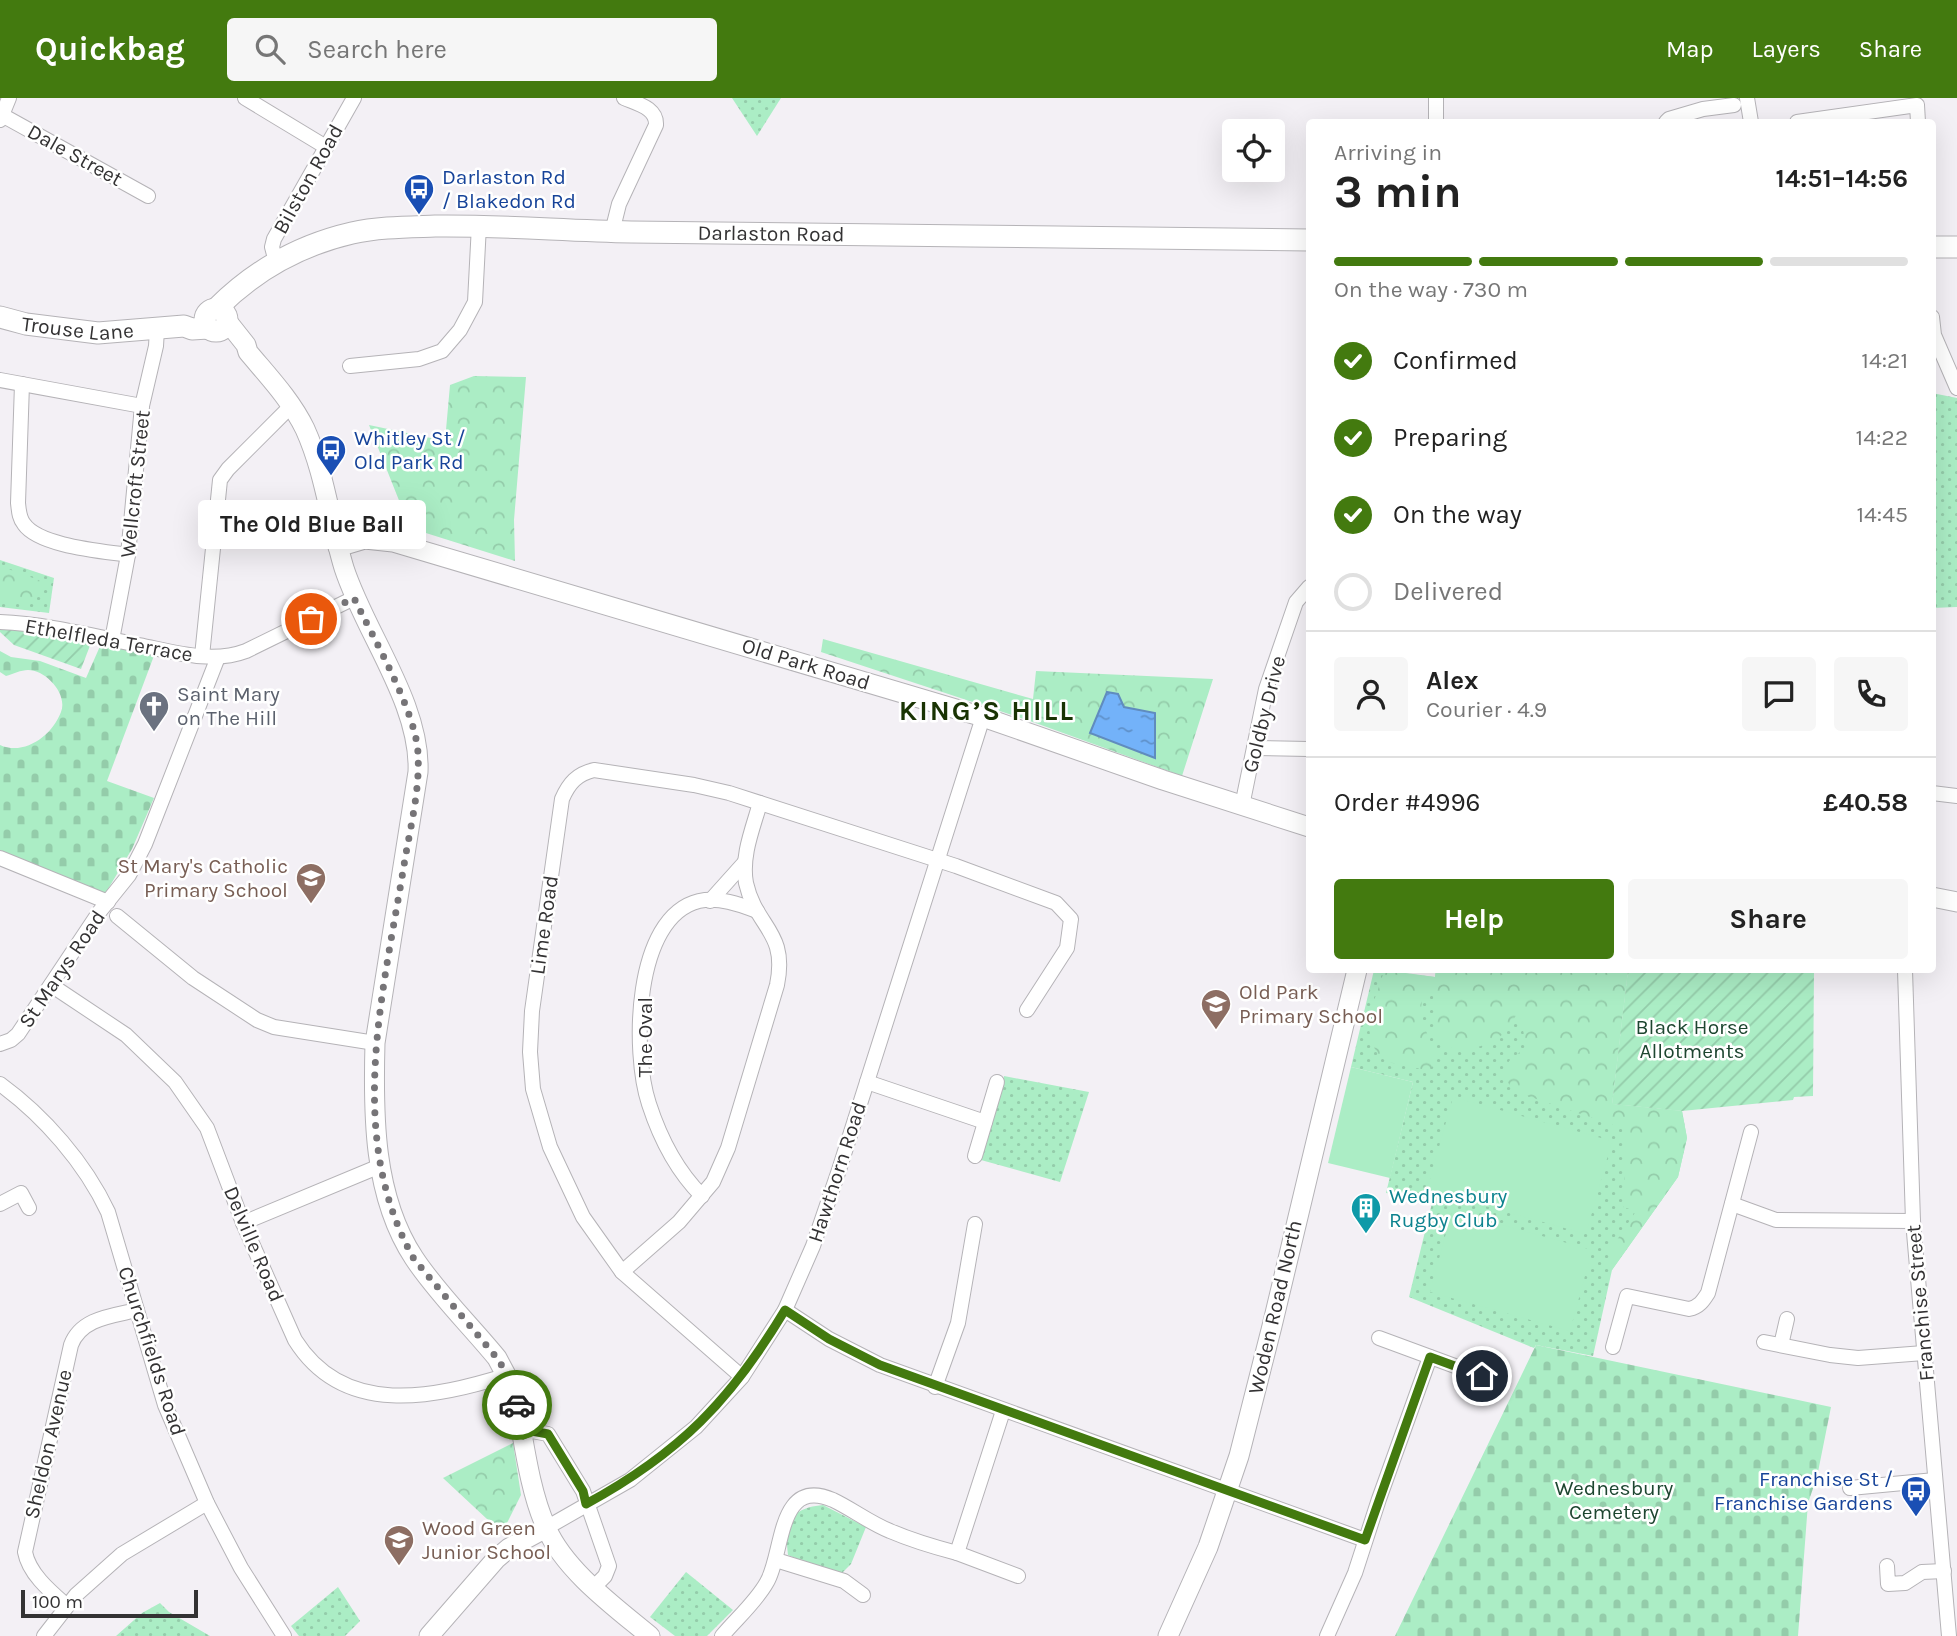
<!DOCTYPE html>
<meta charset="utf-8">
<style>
body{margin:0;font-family:Karla,sans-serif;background:#f6f6f6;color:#222;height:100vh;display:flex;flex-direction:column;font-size:26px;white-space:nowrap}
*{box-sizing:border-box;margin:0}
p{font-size:23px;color:#767676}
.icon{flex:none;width:38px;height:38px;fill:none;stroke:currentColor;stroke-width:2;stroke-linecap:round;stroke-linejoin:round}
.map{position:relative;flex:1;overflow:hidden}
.side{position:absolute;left:1306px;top:21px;width:630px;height:854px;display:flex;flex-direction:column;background:#fff;border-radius:7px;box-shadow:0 7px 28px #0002}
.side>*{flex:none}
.buttons{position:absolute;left:1222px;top:21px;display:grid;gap:14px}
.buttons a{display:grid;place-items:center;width:63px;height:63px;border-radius:7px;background:#fff;box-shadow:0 7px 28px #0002;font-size:35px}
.scale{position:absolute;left:21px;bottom:18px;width:177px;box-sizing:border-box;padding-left:7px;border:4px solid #333233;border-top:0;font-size:19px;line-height:24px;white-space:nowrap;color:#333233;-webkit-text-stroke:5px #fff;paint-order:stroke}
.pin{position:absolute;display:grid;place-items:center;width:60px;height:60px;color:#fff;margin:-30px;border:4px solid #fff;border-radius:50%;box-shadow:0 2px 7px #0007}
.courier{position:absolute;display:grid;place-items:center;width:70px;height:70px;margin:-35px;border:5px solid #437a0f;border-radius:50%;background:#fff;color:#222;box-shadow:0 2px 9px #0007}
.bubble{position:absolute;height:49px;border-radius:7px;background:#fff;box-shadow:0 7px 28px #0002;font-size:23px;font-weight:700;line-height:49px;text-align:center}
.overview em{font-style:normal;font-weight:700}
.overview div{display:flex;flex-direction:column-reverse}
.overview{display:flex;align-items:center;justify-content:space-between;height:119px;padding:0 28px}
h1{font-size:46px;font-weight:700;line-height:52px}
.bar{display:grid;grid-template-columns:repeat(4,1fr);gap:10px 7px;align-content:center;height:84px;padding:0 28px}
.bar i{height:9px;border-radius:5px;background:#e0e0e0}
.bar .active{background:#437a0f}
.bar p{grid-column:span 4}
.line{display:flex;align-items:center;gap:18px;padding:0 28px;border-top:2px solid #e0e0e0}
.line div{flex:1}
.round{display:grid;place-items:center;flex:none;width:74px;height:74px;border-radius:7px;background:#f6f6f6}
ol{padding:0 28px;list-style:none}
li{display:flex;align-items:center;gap:21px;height:77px}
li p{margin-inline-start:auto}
li .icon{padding:7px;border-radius:50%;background:#437a0f;color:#fff;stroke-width:4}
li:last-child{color:#767676}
li i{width:38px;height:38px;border:4px solid #e0e0e0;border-radius:50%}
.cta{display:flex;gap:14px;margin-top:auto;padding:14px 28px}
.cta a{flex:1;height:80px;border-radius:7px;background:#437a0f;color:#fff;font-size:28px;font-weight:700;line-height:80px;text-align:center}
.cta a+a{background:#f6f6f6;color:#222}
header{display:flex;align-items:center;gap:42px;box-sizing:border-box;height:98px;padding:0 35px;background:#437a0f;color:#fff}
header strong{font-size:33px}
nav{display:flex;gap:38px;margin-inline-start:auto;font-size:24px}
.search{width:490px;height:63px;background:#f6f6f6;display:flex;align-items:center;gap:18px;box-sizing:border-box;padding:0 24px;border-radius:7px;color:#767676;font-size:26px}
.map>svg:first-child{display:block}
</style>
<header>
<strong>Quickbag</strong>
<div class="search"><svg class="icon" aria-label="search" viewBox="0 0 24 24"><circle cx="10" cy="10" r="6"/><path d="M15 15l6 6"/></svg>Search here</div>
<nav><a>Map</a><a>Layers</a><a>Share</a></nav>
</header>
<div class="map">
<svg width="1957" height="1538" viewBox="0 0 1957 1538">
<defs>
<pattern id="grass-dots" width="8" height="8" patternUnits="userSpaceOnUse" patternTransform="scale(1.75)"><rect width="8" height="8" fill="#abedc5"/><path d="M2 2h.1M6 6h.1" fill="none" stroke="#94ccaa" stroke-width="1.8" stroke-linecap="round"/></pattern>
<pattern id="forest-crowns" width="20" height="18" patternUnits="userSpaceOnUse" patternTransform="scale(1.75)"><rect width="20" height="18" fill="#abedc5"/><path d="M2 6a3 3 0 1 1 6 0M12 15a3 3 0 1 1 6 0" fill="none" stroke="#94ccaa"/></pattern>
<pattern id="cemetery-stones" width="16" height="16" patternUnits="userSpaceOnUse" patternTransform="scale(1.75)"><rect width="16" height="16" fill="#abedc5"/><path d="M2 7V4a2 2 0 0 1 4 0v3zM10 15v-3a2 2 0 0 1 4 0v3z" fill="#94ccaa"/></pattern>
<pattern id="garden-furrows" width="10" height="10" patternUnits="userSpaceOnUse" patternTransform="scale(1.75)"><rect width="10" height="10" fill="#abedc5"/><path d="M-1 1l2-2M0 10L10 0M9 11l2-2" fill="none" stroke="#94ccaa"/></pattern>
<pattern id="water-ripples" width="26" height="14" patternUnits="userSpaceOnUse" patternTransform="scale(1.75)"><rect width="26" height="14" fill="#73b2f9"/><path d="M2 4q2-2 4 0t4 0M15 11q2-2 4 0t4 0" fill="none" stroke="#5f91ca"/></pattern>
</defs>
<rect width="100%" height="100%" fill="#f3f0f5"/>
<g fill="url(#grass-dots)">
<path d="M 732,0 L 781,0 L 757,38 Z"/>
<path d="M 1932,295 L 1957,300 L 1957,509 L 1932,510 Z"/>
<path d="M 0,462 L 54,480 L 49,515 L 0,509 Z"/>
<path d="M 1374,872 L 1435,879 L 1436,872 L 1628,872 L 1612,1006 L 1682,1013 L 1687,1040 L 1678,1079 L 1612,1172 L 1593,1258 L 1536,1247 L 1534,1250 L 1409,1199 L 1433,1101 L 1386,1095 L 1413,984 L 1351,969 Z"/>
<path d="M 1004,978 L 1089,994 L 1060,1084 L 981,1062 Z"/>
<path d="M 823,1407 L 866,1429 L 851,1466 L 839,1478 L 788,1457 C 784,1425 790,1410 823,1407 Z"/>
<path d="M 686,1474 L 733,1512 L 707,1538 L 675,1538 L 650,1519 Z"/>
<path d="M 338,1489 L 360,1523 L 345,1538 L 299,1538 L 291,1528 Z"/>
<path d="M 160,1505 L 169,1514 L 210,1538 L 116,1538 L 142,1515 Z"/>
</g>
<g fill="url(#forest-crowns)" fill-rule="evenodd">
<path d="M 474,278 L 526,279 L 514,422 L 515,463 L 410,430 L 369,327 L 445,343 L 450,287 Z"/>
<path d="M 0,468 L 44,484 L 33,505 L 0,501 Z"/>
<path d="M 823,541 L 1033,601 L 1036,573 L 1213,581 L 1182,678 L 1030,623 L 821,554 ZM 1107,594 L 1124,608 L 1091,635 L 1090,634 Z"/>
<path d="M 1384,872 L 1435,879 L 1436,872 L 1628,872 L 1612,1006 L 1682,1013 L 1687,1040 L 1678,1079 L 1612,1172 L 1611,1151 L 1636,1113 L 1623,1109 L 1626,1049 L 1622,1030 L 1513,993 L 1505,979 L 1509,963 L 1526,949 C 1525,936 1520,925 1520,911 C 1515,918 1511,928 1505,934 C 1492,948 1452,961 1439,941 C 1431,928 1437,911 1433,897 L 1423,899 C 1417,918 1428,939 1437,956 L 1435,967 L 1426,972 C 1414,969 1398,968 1387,963 C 1380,960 1376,954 1373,947 C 1362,919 1378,898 1384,872 Z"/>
<path d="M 513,1345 L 521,1397 L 502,1435 L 443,1380 Z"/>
</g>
<g fill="url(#cemetery-stones)">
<path d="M 101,546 L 155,555 L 107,683 L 154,700 L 132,751 L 105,796 L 0,752 L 0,647 C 24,658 52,638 61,614 C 68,596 46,572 28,572 C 21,572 13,576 6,578 L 0,574 L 0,553 L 11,559 L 40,563 L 86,580 Z"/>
<path d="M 1536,1247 L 1831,1309 L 1817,1379 L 1808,1405 L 1798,1538 L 1395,1538 Z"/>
</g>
<g fill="url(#garden-furrows)">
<path d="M 0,531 L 25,532 L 91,545 L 81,571 L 14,547 L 0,534 Z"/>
<path d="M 1628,872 L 1814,872 L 1813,998 L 1794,999 L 1793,1002 L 1682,1013 L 1612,1006 Z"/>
</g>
<g fill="#abedc5">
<path d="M 1351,969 L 1413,984 L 1390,1080 L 1328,1065 Z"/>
<path d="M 1453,999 L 1612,1043 L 1586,1136 L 1427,1092 Z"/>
<path d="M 1452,1113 L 1592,1152 L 1570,1233 L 1430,1194 Z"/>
</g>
<path fill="url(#water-ripples)" stroke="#608cbe" stroke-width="2" d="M 1107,594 L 1118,596 L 1124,609 L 1155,615 L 1155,660 L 1090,635 Z"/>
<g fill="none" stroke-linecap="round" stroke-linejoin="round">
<g stroke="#b5b3b7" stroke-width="16">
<g id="street">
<path d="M 245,0 L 326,49"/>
<path d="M 1747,0 L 1751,24"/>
<path d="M 2,17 L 148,98"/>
<path d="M 0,22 L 9,0"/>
<path d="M 1436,24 L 1436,0"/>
<path d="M 1666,24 L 1669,21 L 1703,11 L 1734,7"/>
<path d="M 1797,24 L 1917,7 L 1918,24"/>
<path d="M 612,134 L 619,106 L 656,27 C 657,10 638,6 624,0"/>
<path d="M 276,164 L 272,149 L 274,141 L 354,0"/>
<path d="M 1932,219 L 1934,237 L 1957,290"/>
<path d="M 350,268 L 419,261 L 442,253 L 460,232 L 475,204 L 479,127"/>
<path d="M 0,282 L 142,308"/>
<path d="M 22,286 L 18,405 C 19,413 19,420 24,426 C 39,448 102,453 128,457"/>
<path d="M 0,524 C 47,526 93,538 139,547 C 174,554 212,566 246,553 L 354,500"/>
<path d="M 112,542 L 128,457 L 142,308 L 156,248 L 157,231"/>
<path d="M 202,558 L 220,382 L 228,371 L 292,307"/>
<path d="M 1254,650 L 1309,651"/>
<path d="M 1932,695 L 1957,698"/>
<path d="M 1242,708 L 1266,591 L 1296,504 L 1309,489"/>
<path d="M 0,760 L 108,804"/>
<path d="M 710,803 L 745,764"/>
<path d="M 117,818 L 193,880 L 257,922 L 274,929 L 375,945"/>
<path d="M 1905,872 L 1913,1123 L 1949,1538"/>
<path d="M 51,887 L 126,937 L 175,984 L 207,1030 L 243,1125 L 295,1242 C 344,1320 434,1300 508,1277"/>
<path d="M 0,946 L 11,942 L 18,936 L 100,813 L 129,777 L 145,746 L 218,559"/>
<path d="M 867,984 L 985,1024"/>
<path d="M 0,986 C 44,1018 85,1065 108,1114 L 165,1307 L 207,1405 L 241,1470 L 284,1538"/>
<path d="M 975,1058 L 997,984"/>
<path d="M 702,1098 C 676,1072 660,1040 649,1006 C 632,955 633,819 699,803 C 719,799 739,806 757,813"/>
<path d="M 0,1106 L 21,1095 L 29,1110"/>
<path d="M 1732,1106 L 1776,1122 L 1913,1123"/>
<path d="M 243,1125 L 380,1068"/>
<path d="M 622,1174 L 679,1124 L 713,1084 L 728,1050 L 777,887 C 788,833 756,830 746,785 C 741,758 753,730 760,705"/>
<path d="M 785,1212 L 829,1241 L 880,1267 L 1365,1442"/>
<path d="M 1379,1240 L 1482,1278"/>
<path d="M 1764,1244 L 1830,1257 L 1858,1260 L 1924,1255"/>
<path d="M 1781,1247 L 1787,1221"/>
<path d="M 1613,1249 L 1627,1198 L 1689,1211 C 1699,1209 1703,1203 1708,1195 L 1751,1034"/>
<path d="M 742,1279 L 622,1174 L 583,1119 L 550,1049 L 533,991 L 530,954 L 532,913 L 562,701 C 569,685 577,676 594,672 L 694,687 L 729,695 L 956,768 L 1056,805 L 1071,821 L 1067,850 L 1027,912"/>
<path d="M 935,1289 L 958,1225 L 975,1126"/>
<path d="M 523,1337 L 532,1333 L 548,1336 L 583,1393 L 609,1468 L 605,1478 L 594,1489"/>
<path d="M 1850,1390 L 1935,1382"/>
<path d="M 546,1430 L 630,1382 L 696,1329 L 742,1279 L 785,1212 L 813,1148 L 839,1072 L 983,619"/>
<path d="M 957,1455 L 1018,1478"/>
<path d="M 776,1462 L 844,1483 L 863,1497"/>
<path d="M 1887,1468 L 1888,1486 L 1905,1485 L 1922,1474 L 1944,1473"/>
<path d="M 67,1508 C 51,1494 29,1476 25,1454 L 71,1247 C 81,1220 112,1218 137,1212"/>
<path d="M 44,1538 L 76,1497 L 122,1456 L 207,1405"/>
<path d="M 722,1538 C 736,1521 756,1504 767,1484 C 784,1455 777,1378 833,1402 C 852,1411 870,1425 890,1433 C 911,1442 934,1449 957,1455 L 1003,1313"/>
<path d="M 1327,1538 L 1355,1475 L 1379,1401 L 1430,1259"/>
</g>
</g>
<g stroke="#b5b3b7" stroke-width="21">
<g id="secondary">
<path d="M 227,223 L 246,247 L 248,254 C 268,278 291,302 305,331 C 325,375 330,424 344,470 C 365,535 421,606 418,674 L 375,945 C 373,1016 373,1098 414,1160 C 437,1195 470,1227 497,1260 L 514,1292 C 523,1335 528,1389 546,1429 C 564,1472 615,1509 650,1538"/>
<path d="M 338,449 L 365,441 L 393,444 L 983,619 L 1163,682 L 1309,729"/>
<path d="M 1932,799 L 1957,804"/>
<path d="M 429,1538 L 496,1461 L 509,1450 L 546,1430"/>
<path d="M 1168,1538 L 1208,1449 L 1239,1358 L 1272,1228 L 1357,872"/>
</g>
</g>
<g stroke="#b5b3b7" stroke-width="23">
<g id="primary">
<path d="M 1932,149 L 1957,149"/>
<path id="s1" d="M 217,210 C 254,173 300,147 352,135 C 379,129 407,129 435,128 C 501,127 566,133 631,134 C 857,136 1083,140 1309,142"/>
<circle cx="216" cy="222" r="11"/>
<path id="s2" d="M 0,219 L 26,226 L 98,235 L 184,228 L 192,231 L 208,230"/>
</g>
</g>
<use href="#street" stroke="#fff" stroke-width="14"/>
<use href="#secondary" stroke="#fff" stroke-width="19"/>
<use href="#primary" stroke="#fff" stroke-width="21"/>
</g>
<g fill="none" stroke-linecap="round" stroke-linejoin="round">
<path stroke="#767477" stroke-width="7" stroke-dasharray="0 12.6" d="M 311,521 L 354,500 C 373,539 417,616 418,656 C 420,690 411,727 405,761 C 384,892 344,1037 414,1161 L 497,1260 L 508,1277 L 517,1307"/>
<path stroke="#437a0f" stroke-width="9" d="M 517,1307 L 523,1337 L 532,1333 L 548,1336 L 583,1393 L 586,1406 C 680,1355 731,1302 785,1212 L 829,1241 L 880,1267 L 1365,1442 L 1430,1259 L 1482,1278"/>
</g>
<defs>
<g id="bus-pin" transform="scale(1.575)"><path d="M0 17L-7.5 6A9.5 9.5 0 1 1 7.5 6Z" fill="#1a4fb4" stroke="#fff"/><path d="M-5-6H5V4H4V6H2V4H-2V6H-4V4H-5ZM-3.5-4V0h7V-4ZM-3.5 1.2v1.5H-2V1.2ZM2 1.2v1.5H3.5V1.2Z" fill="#fff"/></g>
<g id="church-pin" transform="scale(1.575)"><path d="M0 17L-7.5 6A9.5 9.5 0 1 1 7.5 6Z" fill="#6b7280" stroke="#fff"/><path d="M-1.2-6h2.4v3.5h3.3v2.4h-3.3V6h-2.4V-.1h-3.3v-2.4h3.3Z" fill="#fff"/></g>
<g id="school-pin" transform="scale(1.575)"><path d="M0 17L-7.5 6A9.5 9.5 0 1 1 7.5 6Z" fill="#8d6e63" stroke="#fff"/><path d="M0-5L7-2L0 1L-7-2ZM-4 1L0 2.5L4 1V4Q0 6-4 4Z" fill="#fff"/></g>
<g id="building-pin" transform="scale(1.575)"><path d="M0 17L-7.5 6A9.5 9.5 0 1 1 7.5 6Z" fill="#0f9aa8" stroke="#fff"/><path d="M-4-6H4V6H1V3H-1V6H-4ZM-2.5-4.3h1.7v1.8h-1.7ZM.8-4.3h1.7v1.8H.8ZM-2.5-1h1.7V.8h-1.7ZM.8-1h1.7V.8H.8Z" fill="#fff"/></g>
</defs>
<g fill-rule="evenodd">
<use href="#bus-pin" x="419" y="91"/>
<use href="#bus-pin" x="331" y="352"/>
<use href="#church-pin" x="154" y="608"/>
<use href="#school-pin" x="311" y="780"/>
<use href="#school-pin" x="1216" y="906"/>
<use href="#building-pin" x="1366" y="1110"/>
<use href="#bus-pin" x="1916" y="1393"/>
<use href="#school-pin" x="399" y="1442"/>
</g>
<g text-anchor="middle" stroke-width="5" stroke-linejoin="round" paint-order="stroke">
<g font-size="21" fill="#333233" stroke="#fff">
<text transform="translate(75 57) rotate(29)" y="7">Dale Street</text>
<text transform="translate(308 81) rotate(-61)" y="7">Bilston Road</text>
<text dy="7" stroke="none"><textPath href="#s1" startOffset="576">Darlaston Road</textPath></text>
<text dy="7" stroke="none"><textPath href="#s2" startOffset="79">Trouse Lane</textPath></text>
<text transform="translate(135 386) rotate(-84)" y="7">Wellcroft Street</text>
<text transform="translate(109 542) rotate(10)" y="7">Ethelfleda Terrace</text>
<text transform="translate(806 566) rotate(17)" y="7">Old Park Road</text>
<text transform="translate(1264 616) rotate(-76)" y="7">Goldby Drive</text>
<text transform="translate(544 827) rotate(-82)" y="7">Lime Road</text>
<text transform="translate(62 871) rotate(-56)" y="7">St Marys Road</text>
<text transform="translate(645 939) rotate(-90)" y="7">The Oval</text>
<text transform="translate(837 1074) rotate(-72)" y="7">Hawthorn Road</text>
<text transform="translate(254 1146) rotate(67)" y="7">Delville Road</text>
<text transform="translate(1920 1205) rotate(-95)" y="7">Franchise Street</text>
<text transform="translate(1275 1209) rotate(-77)" y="7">Woden Road North</text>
<text transform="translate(152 1253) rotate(72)" y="7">Churchfields Road</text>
<text transform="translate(48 1346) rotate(-77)" y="7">Sheldon Avenue</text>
</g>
<g font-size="21" fill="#164399" stroke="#fff" text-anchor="start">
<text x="442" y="86">Darlaston Rd<tspan x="442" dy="24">/ Blakedon Rd</tspan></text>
<text x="354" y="347">Whitley St /<tspan x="354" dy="24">Old Park Rd</tspan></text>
<text x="1893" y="1388" text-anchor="end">Franchise St /<tspan x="1893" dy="24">Franchise Gardens</tspan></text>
</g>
<g font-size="21" fill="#5b616d" stroke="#fff" text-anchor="start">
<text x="177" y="603">Saint Mary<tspan x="177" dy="24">on The Hill</tspan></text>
</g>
<g font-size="21" fill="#785e54" stroke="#fff" text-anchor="start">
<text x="288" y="775" text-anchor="end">St Mary's Catholic<tspan x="288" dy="24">Primary School</tspan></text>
<text x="1239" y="901">Old Park<tspan x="1239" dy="24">Primary School</tspan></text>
<text x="422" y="1437">Wood Green<tspan x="422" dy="24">Junior School</tspan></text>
</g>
<g font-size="21" fill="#1d4630" stroke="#fff">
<text x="1692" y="936">Black Horse<tspan x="1692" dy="24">Allotments</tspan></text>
<text x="1614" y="1397">Wednesbury<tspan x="1614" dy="24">Cemetery</tspan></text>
</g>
<g font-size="21" fill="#0d838f" stroke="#fff" text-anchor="start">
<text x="1389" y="1105">Wednesbury<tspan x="1389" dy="24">Rugby Club</tspan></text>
</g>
<g font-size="28" font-weight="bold" letter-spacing="2" fill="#193303" stroke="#fff">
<text x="987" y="622">KING’S HILL</text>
</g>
</g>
</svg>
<div class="buttons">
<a><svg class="icon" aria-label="locate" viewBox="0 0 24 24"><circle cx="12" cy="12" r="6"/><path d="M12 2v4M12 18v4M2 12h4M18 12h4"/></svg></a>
</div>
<div class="scale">100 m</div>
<div class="pin" style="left:311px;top:521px;background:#ea580c"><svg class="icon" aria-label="bag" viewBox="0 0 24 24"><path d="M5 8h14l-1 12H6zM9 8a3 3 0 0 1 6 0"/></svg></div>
<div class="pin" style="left:1482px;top:1278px;background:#1f2937"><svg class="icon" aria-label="home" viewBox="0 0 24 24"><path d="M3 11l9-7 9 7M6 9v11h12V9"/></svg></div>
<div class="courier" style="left:517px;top:1307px"><svg class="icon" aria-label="car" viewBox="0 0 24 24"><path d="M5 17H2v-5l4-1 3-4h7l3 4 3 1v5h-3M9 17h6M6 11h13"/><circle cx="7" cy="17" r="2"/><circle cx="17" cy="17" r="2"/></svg></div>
<div class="bubble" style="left:198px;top:402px;width:228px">The Old Blue Ball</div>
<section class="side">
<div class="overview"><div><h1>3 min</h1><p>Arriving in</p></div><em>14:51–14:56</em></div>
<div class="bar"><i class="active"></i><i class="active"></i><i class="active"></i><i></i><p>On the way · 730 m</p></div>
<ol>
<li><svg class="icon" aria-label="check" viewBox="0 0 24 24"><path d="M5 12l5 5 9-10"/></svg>Confirmed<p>14:21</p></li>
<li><svg class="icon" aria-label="check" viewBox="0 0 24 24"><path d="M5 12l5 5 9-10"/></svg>Preparing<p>14:22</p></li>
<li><svg class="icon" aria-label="check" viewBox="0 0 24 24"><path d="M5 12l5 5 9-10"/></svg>On the way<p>14:45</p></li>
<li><i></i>Delivered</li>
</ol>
<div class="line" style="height:126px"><a class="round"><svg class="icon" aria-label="person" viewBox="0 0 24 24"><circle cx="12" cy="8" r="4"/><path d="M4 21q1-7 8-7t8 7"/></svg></a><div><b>Alex</b><p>Courier · 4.9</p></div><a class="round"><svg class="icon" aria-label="chat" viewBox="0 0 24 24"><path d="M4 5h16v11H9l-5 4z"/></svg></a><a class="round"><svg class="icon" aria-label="phone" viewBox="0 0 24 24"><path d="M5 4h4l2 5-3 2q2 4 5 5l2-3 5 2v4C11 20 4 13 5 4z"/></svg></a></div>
<div class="line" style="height:91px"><div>Order #4996</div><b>£40.58</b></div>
<div class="cta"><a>Help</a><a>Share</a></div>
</section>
</div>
